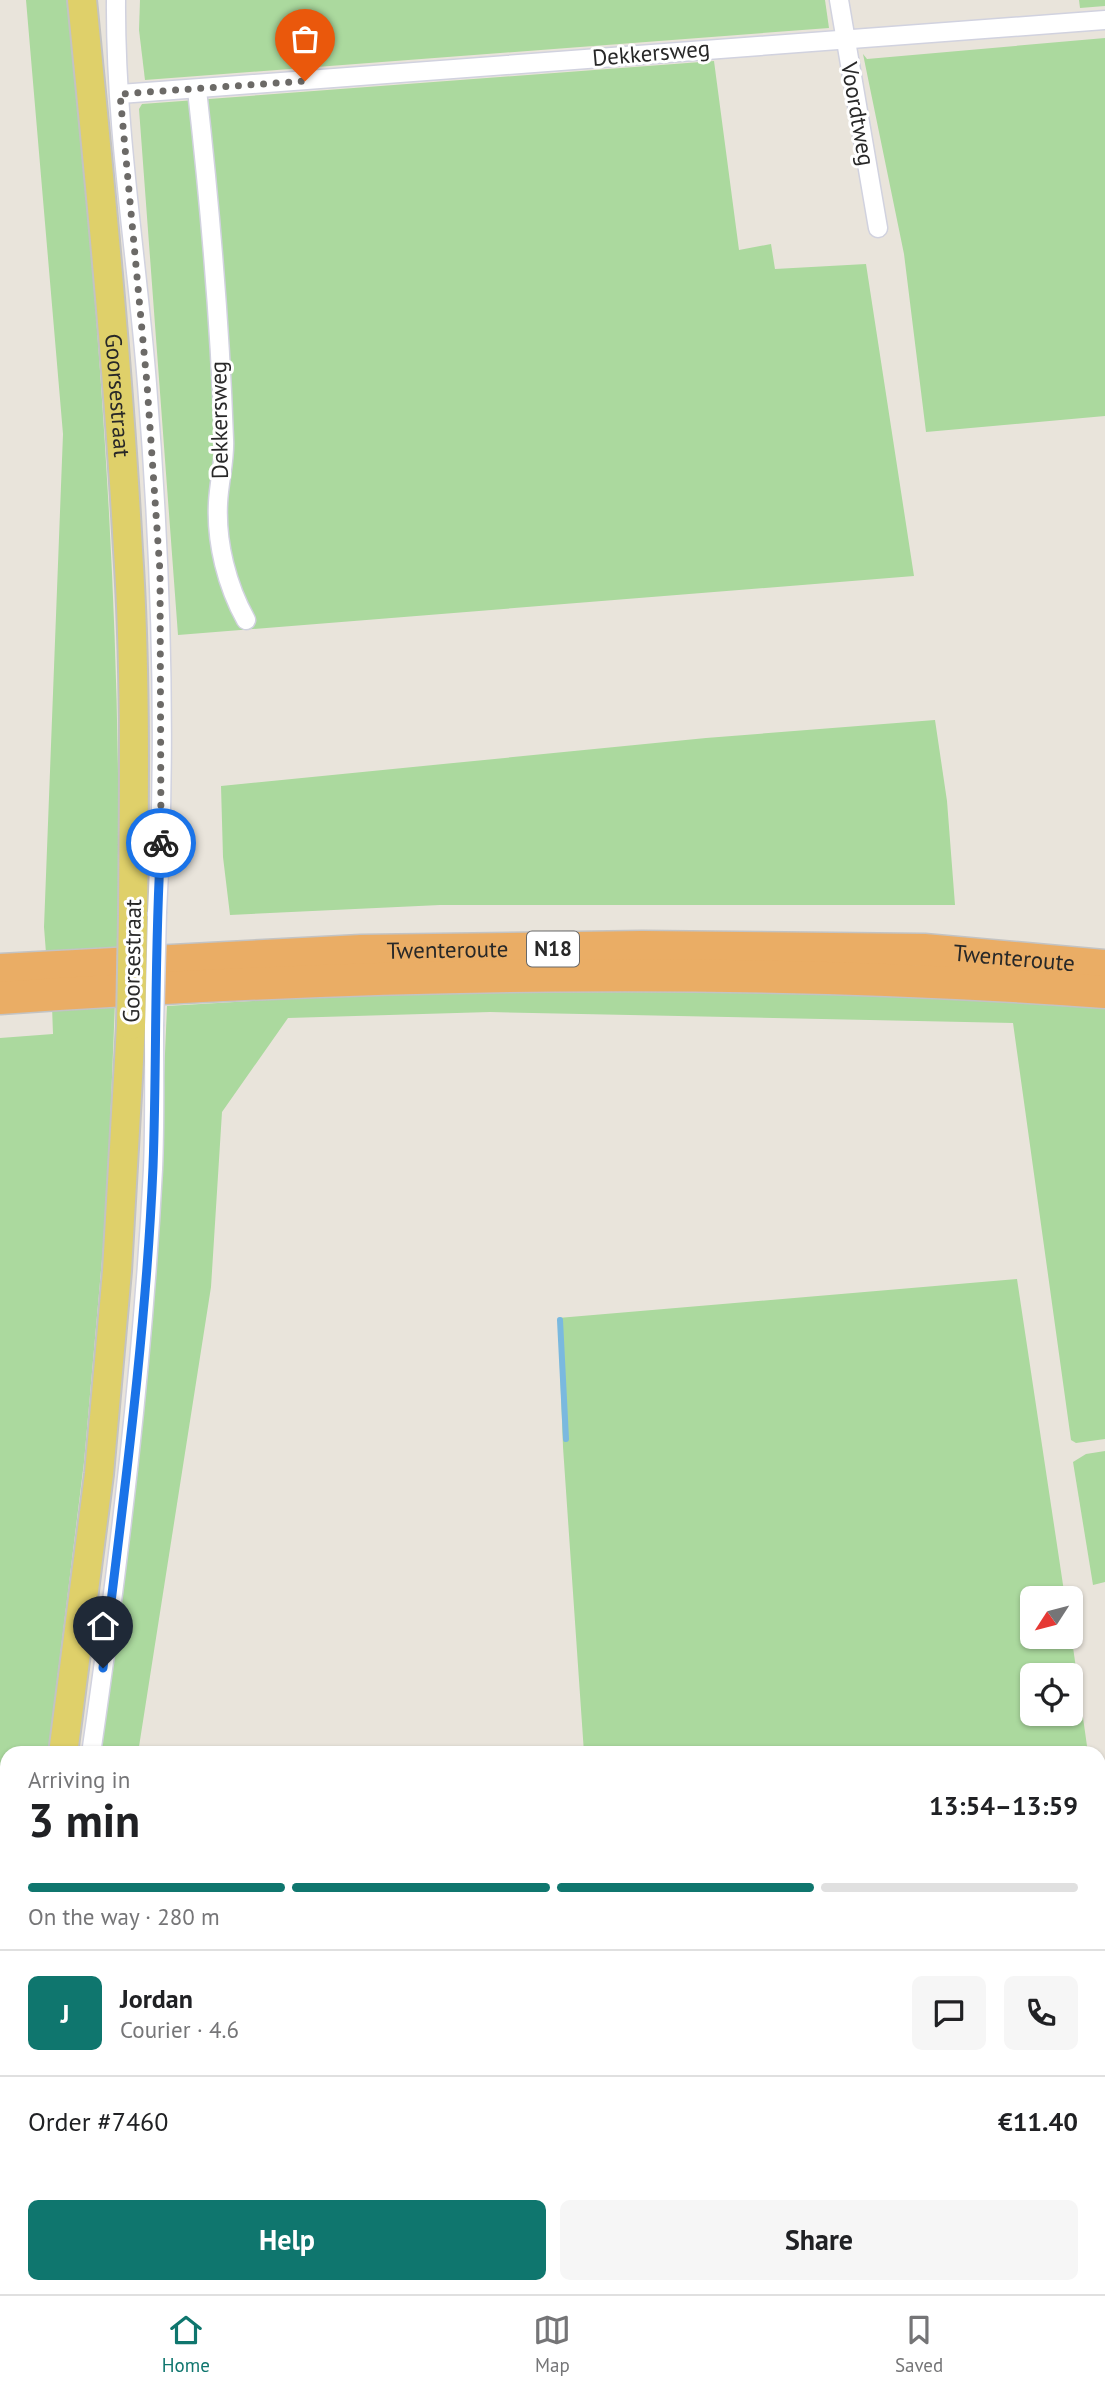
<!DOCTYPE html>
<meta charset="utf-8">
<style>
body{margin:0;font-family:"PT Sans",sans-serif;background:#f6f6f6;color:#202124;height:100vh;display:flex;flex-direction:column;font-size:26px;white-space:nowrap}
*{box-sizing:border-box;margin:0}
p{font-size:23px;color:#757577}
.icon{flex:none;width:38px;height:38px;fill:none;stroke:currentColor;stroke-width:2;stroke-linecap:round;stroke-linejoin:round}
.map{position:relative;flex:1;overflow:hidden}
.side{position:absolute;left:0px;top:1746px;width:1106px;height:548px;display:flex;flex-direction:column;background:#fff;border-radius:21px 21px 0 0;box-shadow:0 2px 5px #0004}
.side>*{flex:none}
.needle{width:46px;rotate:234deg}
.buttons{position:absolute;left:1020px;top:1586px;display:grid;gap:14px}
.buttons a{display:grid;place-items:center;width:63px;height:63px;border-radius:10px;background:#fff;box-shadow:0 2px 5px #0004;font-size:35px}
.pin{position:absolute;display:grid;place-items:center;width:60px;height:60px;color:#fff;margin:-72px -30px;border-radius:50% 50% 50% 0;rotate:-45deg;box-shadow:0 0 7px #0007}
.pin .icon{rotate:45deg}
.courier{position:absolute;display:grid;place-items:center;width:70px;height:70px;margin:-35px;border:5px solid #1a73e8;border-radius:50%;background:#fff;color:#222;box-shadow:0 2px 9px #0007}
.summary em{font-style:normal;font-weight:700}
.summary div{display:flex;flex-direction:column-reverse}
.summary{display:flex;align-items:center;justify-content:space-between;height:119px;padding:0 28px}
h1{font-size:46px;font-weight:700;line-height:52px}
.bar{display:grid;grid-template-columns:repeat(4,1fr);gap:10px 7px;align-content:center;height:84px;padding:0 28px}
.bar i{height:9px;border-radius:5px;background:#e0e0e0}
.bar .on{background:#0f766e}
.bar p{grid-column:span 4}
.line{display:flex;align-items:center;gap:18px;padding:0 28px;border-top:2px solid #e0e0e0}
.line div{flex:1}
.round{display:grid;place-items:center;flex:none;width:74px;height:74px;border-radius:10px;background:#f6f6f6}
.button{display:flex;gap:14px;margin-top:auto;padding:14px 28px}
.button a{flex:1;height:80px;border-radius:10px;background:#0f766e;color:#fff;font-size:28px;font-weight:700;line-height:80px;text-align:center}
.button a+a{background:#f6f6f6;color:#202124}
.dock{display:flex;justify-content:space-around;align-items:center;height:98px;border-top:2px solid #e0e0e0;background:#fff;font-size:19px;color:#757577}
.dock a{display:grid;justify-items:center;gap:4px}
.dock .on{color:#0f766e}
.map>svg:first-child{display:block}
</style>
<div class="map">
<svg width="1105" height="2294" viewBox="0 0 1105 2294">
<rect width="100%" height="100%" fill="#e9e4db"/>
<g fill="#abd99e" fill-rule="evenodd">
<path d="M 26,0 L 69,0 C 98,317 125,634 117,953 L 46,953 L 44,927 L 63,434 Z"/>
<path d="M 140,0 L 825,0 L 829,28 L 145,80 L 139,30 Z"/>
<path d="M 1079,0 L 1105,0 L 1105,6 L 1080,8 Z"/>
<path d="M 1105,38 L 1105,416 L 926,432 L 904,254 L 863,54 L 867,59 Z"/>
<path d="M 714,61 L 739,250 L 771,244 L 775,269 L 866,264 L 914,576 L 178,635 L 139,109 L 142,104 Z"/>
<path d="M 935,720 L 947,801 L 955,905 L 440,905 L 230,915 L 223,857 L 221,786 L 706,738 Z"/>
<path d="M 843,990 L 1105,1002 L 1105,1439 L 1076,1443 L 1071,1440 L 1013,1023 L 490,1012 L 288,1018 L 222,1112 L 211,1287 L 138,1753 L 99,1754 L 141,1432 L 156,1267 L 167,1006 L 283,999 L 335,992 Z"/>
<path d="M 115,1002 L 107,1203 L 84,1462 L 48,1753 L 7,1754 L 7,2065 L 0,2119 L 0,1038 L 53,1034 L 52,1006 Z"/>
<path d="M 1017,1279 L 1065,1598 L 1032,1598 L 1032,1636 L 1071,1636 L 1071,1633 L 1088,1753 L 584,1753 L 563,1447 L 558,1318 ZM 1032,1675 L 1071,1675 L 1071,1713 L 1032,1713 Z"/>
<path d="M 1105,1451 L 1105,1582 L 1093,1585 L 1073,1462 L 1086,1454 Z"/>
<path d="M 1099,1829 L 1105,1867 L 1105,1960 L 1099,1961 Z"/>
<path d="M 7,2287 L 60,2287 L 57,2294 L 6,2294 Z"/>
<path d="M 78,2287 L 139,2287 L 148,2294 L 74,2294 Z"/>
<path d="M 226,2287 L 988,2287 L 996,2294 L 222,2294 Z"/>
</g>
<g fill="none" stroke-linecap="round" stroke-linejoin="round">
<path stroke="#7ab9df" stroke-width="6" d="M 560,1320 L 566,1439"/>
<g stroke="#d1d2df" stroke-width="21">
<g id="street">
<path d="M 116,0 C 115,128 137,257 147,384 C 161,560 167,736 157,912"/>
<path d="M 839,0 L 878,228"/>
<path d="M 197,90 C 210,206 220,323 224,440 C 225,461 219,481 218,503 C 216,543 227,586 246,620"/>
<path d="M 120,94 L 1105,20"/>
<path d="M 91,1754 C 119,1560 143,1364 153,1169 C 155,1121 154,1073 154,1026"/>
<path d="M 1099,1977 L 1105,1976"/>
<path d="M 66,2294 L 69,2287"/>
</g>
</g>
<g stroke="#d1d2df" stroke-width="28">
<path id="secondary" d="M 158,2287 L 167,2294"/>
</g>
<g stroke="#c3c3c3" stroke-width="32">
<g id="primary">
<path id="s1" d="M 82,0 C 100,183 118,366 128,550 C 136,672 134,794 133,916"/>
<path d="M 63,1754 L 99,1474 L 117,1271 L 131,1025"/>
<path d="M 0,2245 L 7,2193"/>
</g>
</g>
<g stroke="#c3c3c3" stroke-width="35">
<g id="highway">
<path id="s2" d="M 0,970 L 361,951 L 642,947 L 924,950 L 1105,966"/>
<path d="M 0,998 C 368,973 737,965 1105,992"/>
</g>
</g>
<use href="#street" stroke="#fff" stroke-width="18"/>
<use href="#secondary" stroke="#fff" stroke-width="24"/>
<use href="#primary" stroke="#dfd06a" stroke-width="28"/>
<use href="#highway" stroke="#eaad65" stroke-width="32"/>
<g stroke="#d1d2df" stroke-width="21" stroke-linecap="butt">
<path id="street-bridge" d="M 154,1026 L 157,912"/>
</g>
<g stroke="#c3c3c3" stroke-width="32" stroke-linecap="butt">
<path id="primary-bridge" d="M 131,1025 L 133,916"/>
</g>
<use href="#street-bridge" stroke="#fff" stroke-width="18"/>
<use href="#primary-bridge" stroke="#dfd06a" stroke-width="28"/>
</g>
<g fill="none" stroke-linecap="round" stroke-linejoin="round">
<path stroke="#6c6a67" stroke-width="7" stroke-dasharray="0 12.6" d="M 161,843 L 160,572 L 147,384 L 120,94 L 305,81"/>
<path stroke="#1a73e8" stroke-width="9" d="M 103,1668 C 123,1501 146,1334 153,1167 C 157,1059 154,951 161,843"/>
</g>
<g text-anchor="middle" stroke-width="6" stroke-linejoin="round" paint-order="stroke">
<rect fill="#fff" stroke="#686868" stroke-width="2" x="527" y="931.5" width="52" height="35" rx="5"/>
<g font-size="21" font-weight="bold" fill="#282828">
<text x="553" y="956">N18</text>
</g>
<g font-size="23" fill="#282828" stroke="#fff">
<text transform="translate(651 53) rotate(-5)" y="8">Dekkersweg</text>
<text transform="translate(858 114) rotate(80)" y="8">Voordtweg</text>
<text dy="8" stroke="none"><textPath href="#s1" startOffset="397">Goorsestraat</textPath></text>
<text transform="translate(219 420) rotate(-91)" y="8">Dekkersweg</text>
<text dy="8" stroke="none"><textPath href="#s2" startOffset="448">Twenteroute</textPath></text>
<text dy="8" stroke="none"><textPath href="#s2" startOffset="1015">Twenteroute</textPath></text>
<text transform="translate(132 961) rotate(-89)" y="8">Goorsestraat</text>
</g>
</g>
</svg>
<div class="buttons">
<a><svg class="needle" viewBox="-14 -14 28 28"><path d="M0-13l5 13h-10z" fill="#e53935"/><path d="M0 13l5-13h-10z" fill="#757577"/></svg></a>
<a><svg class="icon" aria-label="locate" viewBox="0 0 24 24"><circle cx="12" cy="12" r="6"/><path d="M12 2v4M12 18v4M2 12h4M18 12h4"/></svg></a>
</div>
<div class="pin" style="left:305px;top:81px;background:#ea580c"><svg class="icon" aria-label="bag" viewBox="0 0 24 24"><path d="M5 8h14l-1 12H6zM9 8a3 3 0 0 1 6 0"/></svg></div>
<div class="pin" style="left:103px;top:1668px;background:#1f2937"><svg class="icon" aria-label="home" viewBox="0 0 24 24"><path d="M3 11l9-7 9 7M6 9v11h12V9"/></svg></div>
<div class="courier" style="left:161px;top:843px"><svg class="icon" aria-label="bike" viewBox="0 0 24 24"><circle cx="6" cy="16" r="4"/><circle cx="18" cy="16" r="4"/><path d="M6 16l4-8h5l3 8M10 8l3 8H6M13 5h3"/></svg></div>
<section class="side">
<div class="summary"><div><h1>3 min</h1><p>Arriving in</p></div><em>13:54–13:59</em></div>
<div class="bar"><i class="on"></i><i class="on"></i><i class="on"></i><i></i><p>On the way · 280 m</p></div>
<div class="line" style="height:126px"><b class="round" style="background:#0f766e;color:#fff">J</b><div><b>Jordan</b><p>Courier · 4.6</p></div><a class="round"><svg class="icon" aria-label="chat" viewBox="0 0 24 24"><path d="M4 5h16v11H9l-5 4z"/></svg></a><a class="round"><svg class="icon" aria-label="phone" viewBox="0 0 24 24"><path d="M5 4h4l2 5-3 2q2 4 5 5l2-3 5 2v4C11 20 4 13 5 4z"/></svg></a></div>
<div class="line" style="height:91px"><div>Order #7460</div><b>€11.40</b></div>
<div class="button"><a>Help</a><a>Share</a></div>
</section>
</div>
<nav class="dock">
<a class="on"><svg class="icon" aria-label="home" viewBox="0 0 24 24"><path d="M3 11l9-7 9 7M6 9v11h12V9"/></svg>Home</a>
<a><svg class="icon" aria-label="map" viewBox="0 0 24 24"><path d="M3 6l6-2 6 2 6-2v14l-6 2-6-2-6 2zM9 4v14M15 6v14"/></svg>Map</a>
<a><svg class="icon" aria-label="saved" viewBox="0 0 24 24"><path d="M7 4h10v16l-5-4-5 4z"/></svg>Saved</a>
</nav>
